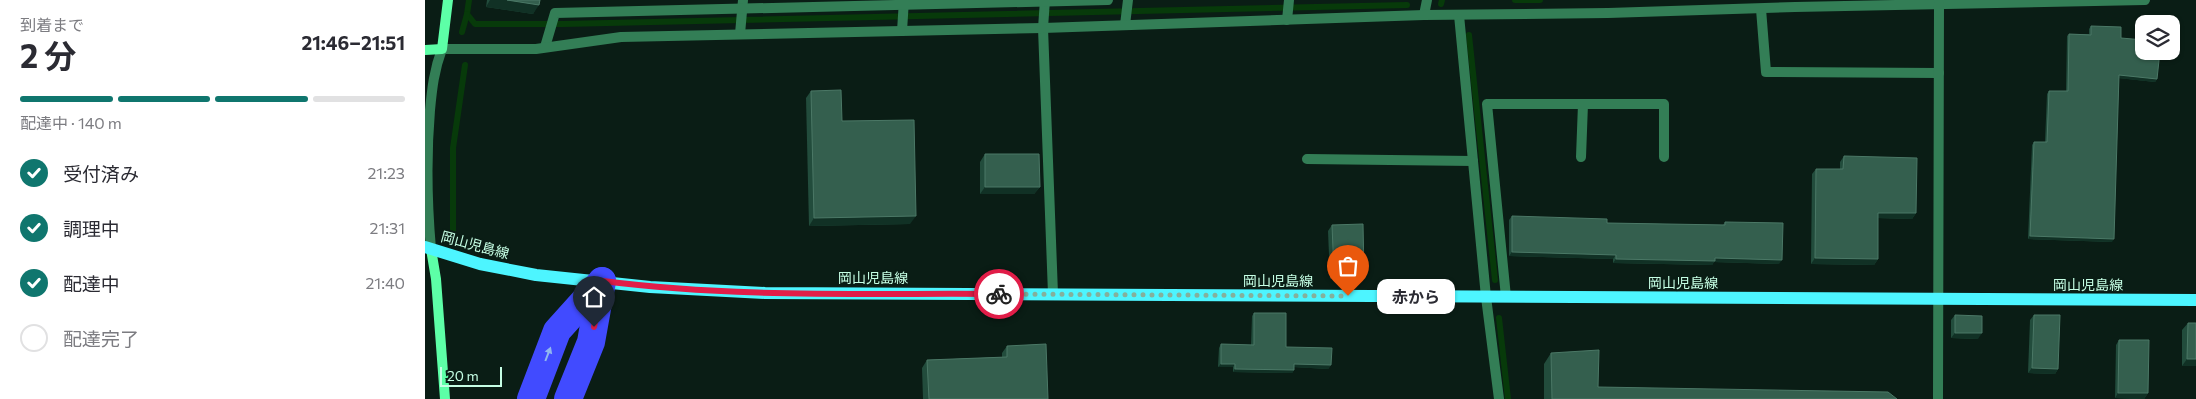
<!DOCTYPE html>
<html lang="ja">
<meta charset="utf-8">
<style>
body{margin:0;font-family:Commissioner,"Noto Sans JP",sans-serif;background:#f7f7f7;color:#2b2b33;height:100vh;display:flex;flex-direction:column;font-size:19px;white-space:nowrap}
*{box-sizing:border-box;margin:0}
p{font-size:16px;color:#7c7c81}
.icon{flex:none;width:28px;height:28px;fill:none;stroke:currentColor;stroke-width:2;stroke-linecap:round;stroke-linejoin:round}
.map{position:relative;flex:1;overflow:hidden}
.panel{display:flex;flex-direction:column;background:#fff;width:425px}
.panel>*{flex:none}
.controls{position:absolute;left:1710px;top:15px;display:grid;gap:10px}
.controls a{display:grid;place-items:center;width:45px;height:45px;border-radius:10px;background:#fff;box-shadow:0 1px 4px #0004;font-size:25px}
.scale{position:absolute;left:15px;bottom:12px;width:62px;box-sizing:border-box;padding-left:5px;border:2px solid #c6ffe5;border-top:0;font-size:14px;line-height:18px;white-space:nowrap;color:#c6ffe5;-webkit-text-stroke:4px #0a1d15;paint-order:stroke}
.pin{position:absolute;display:grid;place-items:center;width:42px;height:42px;color:#fff;margin:-51px -21px;border-radius:50% 50% 50% 0;rotate:-45deg;box-shadow:0 0 5px #0007}
.pin .icon{rotate:45deg}
.courier{position:absolute;display:grid;place-items:center;width:50px;height:50px;margin:-25px;border:4px solid #e11d48;border-radius:50%;background:#fff;color:#222;box-shadow:0 1px 6px #0007}
.bubble{position:absolute;height:35px;border-radius:10px;background:#fff;box-shadow:0 1px 4px #0004;font-size:16px;font-weight:700;line-height:35px;text-align:center}
.summary em{font-style:normal;font-weight:700}
.summary div{display:flex;flex-direction:column-reverse}
.summary{display:flex;align-items:center;justify-content:space-between;height:85px;padding:0 20px}
h1{font-size:32px;font-weight:700;line-height:38px}
.bar{display:grid;grid-template-columns:repeat(4,1fr);gap:8px 5px;align-content:center;height:60px;padding:0 20px}
.bar i{height:6px;border-radius:4px;background:#e1e1e2}
.bar .on{background:#0f766e}
.bar p{grid-column:span 4}
ol{padding:0 20px;list-style:none}
li{display:flex;align-items:center;gap:15px;height:55px}
li p{margin-inline-start:auto}
li .icon{padding:5px;border-radius:50%;background:#0f766e;color:#fff;stroke-width:4}
li:last-child{color:#7c7c81}
li i{width:28px;height:28px;border:2px solid #e1e1e2;border-radius:50%}
main{display:flex;flex:1;min-height:0}
.map>svg:first-child{display:block}
</style>
<main>
<section class="panel">
<div class="summary"><div><h1>2 分</h1><p>到着まで</p></div><em>21:46–21:51</em></div>
<div class="bar"><i class="on"></i><i class="on"></i><i class="on"></i><i></i><p>配達中 · 140 m</p></div>
<ol>
<li><svg class="icon" aria-label="check" viewBox="0 0 24 24"><path d="M5 12l5 5 9-10"/></svg>受付済み<p>21:23</p></li>
<li><svg class="icon" aria-label="check" viewBox="0 0 24 24"><path d="M5 12l5 5 9-10"/></svg>調理中<p>21:31</p></li>
<li><svg class="icon" aria-label="check" viewBox="0 0 24 24"><path d="M5 12l5 5 9-10"/></svg>配達中<p>21:40</p></li>
<li><i></i>配達完了</li>
</ol>
</section>
<div class="map">
<svg width="1771" height="399" viewBox="0 0 1771 399">
<rect width="100%" height="100%" fill="#0a1d15"/>
<g fill="none" stroke-linecap="round" stroke-linejoin="round">
<g stroke="#073a0a" stroke-width="6">
<path d="M 44,0 L 42,14 L 50,24 L 138,24 L 982,5"/>
<path d="M 1090,0 L 1115,0"/>
<path d="M 1016,4 L 1017,0"/>
<path d="M 37,32 L 42,14"/>
<path d="M 1044,35 L 1070,280"/>
<path d="M 28,237 L 28,148 L 40,65"/>
<path d="M 1074,318 L 1083,399"/>
</g>
<path stroke="#337e56" stroke-width="10" d="M 618,28 L 628,294"/>
<g stroke="#337e56" stroke-width="10">
<path d="M 1336,9 L 1341,72 L 1514,73"/>
<path d="M 999,15 L 1002,0"/>
<path d="M 1034,15 L 1061,297 L 1074,399"/>
<path d="M 862,20 L 864,0"/>
<path d="M 700,25 L 703,0"/>
<path d="M 618,28 L 620,0"/>
<path d="M 477,31 L 479,0"/>
<path d="M 315,34 L 318,0"/>
<path d="M 120,47 L 130,13 L 683,0"/>
<path d="M 1156,157 L 1158,104"/>
<path d="M 882,159 L 1048,161"/>
<path d="M 6,249 C 2,203 1,157 5,110 C 7,89 9,70 17,49 L 111,49 L 196,37 L 618,28 L 999,15 L 1183,13 L 1370,7 L 1720,0"/>
<path d="M 1081,297 L 1062,104 L 1239,104 L 1239,157"/>
<path d="M 1513,399 L 1514,4"/>
</g>
<g stroke="#5dffa7" stroke-width="10">
<path d="M 0,50 L 17,49 L 23,0"/>
<path d="M 6,249 L 11,279 L 20,399"/>
</g>
<path stroke="#4df5ff" stroke-width="12" d="M 0,247 L 55,264 L 111,275 L 225,287 L 340,293 L 1771,300"/>
<g stroke="#414bff" stroke-width="28">
<path d="M 106,399 L 132,331 L 177,281"/>
<path d="M 143,399 L 166,342 L 177,281"/>
</g>
</g>
<g fill="#224c3c">
<path d="M 62,0 L 115,0 L 108,14 L 61,7 Z"/>
<path d="M 1666,26 L 1696,38 L 1732,79 L 1730,82 L 1694,78 L 1687,242 L 1603,239 L 1607,145 L 1609,142 L 1620,142 L 1622,94 L 1624,91 L 1641,91 L 1642,36 L 1644,34 L 1664,34 L 1664,29 Z"/>
<path d="M 386,91 L 485,224 L 384,226 L 381,98 Z"/>
<path d="M 560,154 L 615,187 L 609,194 L 555,194 L 555,162 Z"/>
<path d="M 1419,156 L 1491,213 L 1487,219 L 1453,218 L 1453,259 L 1449,265 L 1386,264 L 1387,174 L 1391,169 L 1415,169 L 1415,162 Z"/>
<path d="M 1087,216 L 1182,223 L 1298,225 L 1300,222 L 1354,264 L 1289,262 L 1287,265 L 1188,263 L 1188,259 L 1084,256 L 1084,220 Z"/>
<path d="M 907,225 L 939,273 L 935,278 L 905,279 L 903,231 Z"/>
<path d="M 829,313 L 861,347 L 906,365 L 903,369 L 869,367 L 869,370 L 867,373 L 808,372 L 808,367 L 793,367 L 794,348 L 796,344 L 826,345 L 827,316 Z"/>
<path d="M 1530,315 L 1553,339 L 1526,338 L 1526,320 Z"/>
<path d="M 1609,315 L 1633,369 L 1630,374 L 1603,373 L 1605,320 Z"/>
<path d="M 1763,323 L 1771,366 L 1757,366 L 1757,330 Z"/>
<path d="M 1694,340 L 1723,393 L 1719,399 L 1690,398 L 1691,345 Z"/>
<path d="M 582,346 L 623,399 L 498,399 L 497,368 L 502,360 L 577,357 L 577,353 Z"/>
<path d="M 1126,353 L 1173,387 L 1472,399 L 1119,399 L 1119,364 Z"/>
</g>
<g fill="#113125">
<path d="M 65,0 L 82,0 L 114,5 L 108,14 L 61,7 Z"/>
<path d="M 1694,75 L 1732,79 L 1730,82 L 1692,78 Z"/>
<path d="M 560,187 L 615,187 L 609,194 L 555,194 Z"/>
<path d="M 1453,213 L 1491,213 L 1487,219 L 1449,218 Z"/>
<path d="M 491,216 L 485,224 L 384,226 L 389,218 Z"/>
<path d="M 1605,236 L 1689,239 L 1687,242 L 1603,239 Z"/>
<path d="M 1087,252 L 1191,255 L 1188,259 L 1084,256 Z"/>
<path d="M 1290,258 L 1357,260 L 1354,264 L 1289,262 L 1287,265 L 1188,263 L 1191,259 Z"/>
<path d="M 1390,258 L 1453,259 L 1449,265 L 1386,264 Z"/>
<path d="M 909,273 L 939,273 L 935,278 L 905,279 Z"/>
<path d="M 1530,333 L 1557,333 L 1553,339 L 1526,338 Z"/>
<path d="M 1762,359 L 1771,359 L 1771,366 L 1757,366 Z"/>
<path d="M 796,364 L 810,364 L 808,367 L 793,367 Z"/>
<path d="M 869,364 L 906,365 L 903,369 L 867,367 Z"/>
<path d="M 1607,368 L 1633,369 L 1630,374 L 1603,373 Z"/>
<path d="M 810,369 L 869,370 L 867,373 L 808,372 Z"/>
<path d="M 1693,393 L 1723,393 L 1719,399 L 1690,398 Z"/>
</g>
<g fill="#345f4e" stroke="#4b7866">
<path d="M 82,0 L 115,0 L 114,5 Z"/>
<path d="M 1666,26 L 1696,27 L 1696,38 L 1719,40 L 1719,51 L 1735,51 L 1732,79 L 1694,75 L 1689,239 L 1605,236 L 1609,142 L 1622,142 L 1624,91 L 1643,91 L 1644,34 L 1666,35 Z"/>
<path d="M 416,90 L 417,121 L 489,120 L 491,216 L 389,218 L 386,91 Z"/>
<path d="M 560,154 L 614,154 L 615,187 L 560,187 Z"/>
<path d="M 1419,156 L 1492,158 L 1491,213 L 1453,213 L 1453,259 L 1390,258 L 1391,169 L 1418,169 Z"/>
<path d="M 1087,216 L 1182,219 L 1182,223 L 1300,225 L 1300,222 L 1358,223 L 1357,260 L 1290,258 L 1290,261 L 1191,259 L 1191,255 L 1087,252 Z"/>
<path d="M 938,224 L 939,273 L 909,273 L 907,225 Z"/>
<path d="M 829,313 L 861,313 L 861,347 L 907,348 L 906,365 L 869,364 L 869,370 L 810,369 L 810,364 L 796,364 L 796,344 L 829,345 Z"/>
<path d="M 1530,315 L 1557,316 L 1557,333 L 1530,333 Z"/>
<path d="M 1609,315 L 1635,315 L 1633,369 L 1607,368 Z"/>
<path d="M 1763,323 L 1771,323 L 1771,359 L 1762,359 Z"/>
<path d="M 1694,340 L 1724,340 L 1723,393 L 1693,393 Z"/>
<path d="M 621,344 L 623,399 L 504,399 L 502,360 L 582,357 L 582,346 Z"/>
<path d="M 1174,350 L 1173,387 L 1463,392 L 1472,399 L 1127,399 L 1126,353 Z"/>
</g>
<defs><path id="oneway-solid" d="M-6-.8H1V-3.2L6.5 0L1 3.2V.8H-6Z" transform="scale(1.25)"/></defs>
<use fill="#91b7ef" href="#oneway-solid" transform="translate(123 354) rotate(-69)"/>
<g fill="none" stroke-linecap="round" stroke-linejoin="round">
<path stroke="#84b09c" stroke-width="5" stroke-dasharray="0 9" d="M 574,294 L 923,296"/>
<path stroke="#e11d48" stroke-width="6" d="M 169,327 L 178,281 C 309,298 442,293 574,294"/>
</g>
<g text-anchor="middle" stroke-width="4" stroke-linejoin="round" paint-order="stroke">
<g font-size="14" fill="#c6ffe5" stroke="#0a1d15">
<text transform="translate(50 245) rotate(15)" y="5">岡山児島線</text>
<text x="448" y="283">岡山児島線</text>
<text x="853" y="286">岡山児島線</text>
<text x="1258" y="288">岡山児島線</text>
<text x="1663" y="290">岡山児島線</text>
</g>
</g>
</svg>
<div class="controls">
<a><svg class="icon" aria-label="layers" viewBox="0 0 24 24"><path d="M12 4l9 5-9 5-9-5zM3 14l9 5 9-5"/></svg></a>
</div>
<div class="scale">20 m</div>
<div class="pin" style="left:923px;top:296px;background:#ea580c"><svg class="icon" aria-label="bag" viewBox="0 0 24 24"><path d="M5 8h14l-1 12H6zM9 8a3 3 0 0 1 6 0"/></svg></div>
<div class="pin" style="left:169px;top:327px;background:#1f2937"><svg class="icon" aria-label="home" viewBox="0 0 24 24"><path d="M3 11l9-7 9 7M6 9v11h12V9"/></svg></div>
<div class="courier" style="left:574px;top:294px"><svg class="icon" aria-label="bike" viewBox="0 0 24 24"><circle cx="6" cy="16" r="4"/><circle cx="18" cy="16" r="4"/><path d="M6 16l4-8h5l3 8M10 8l3 8H6M13 5h3"/></svg></div>
<div class="bubble" style="left:952px;top:279px;width:78px">赤から</div>
</div>
</main>
